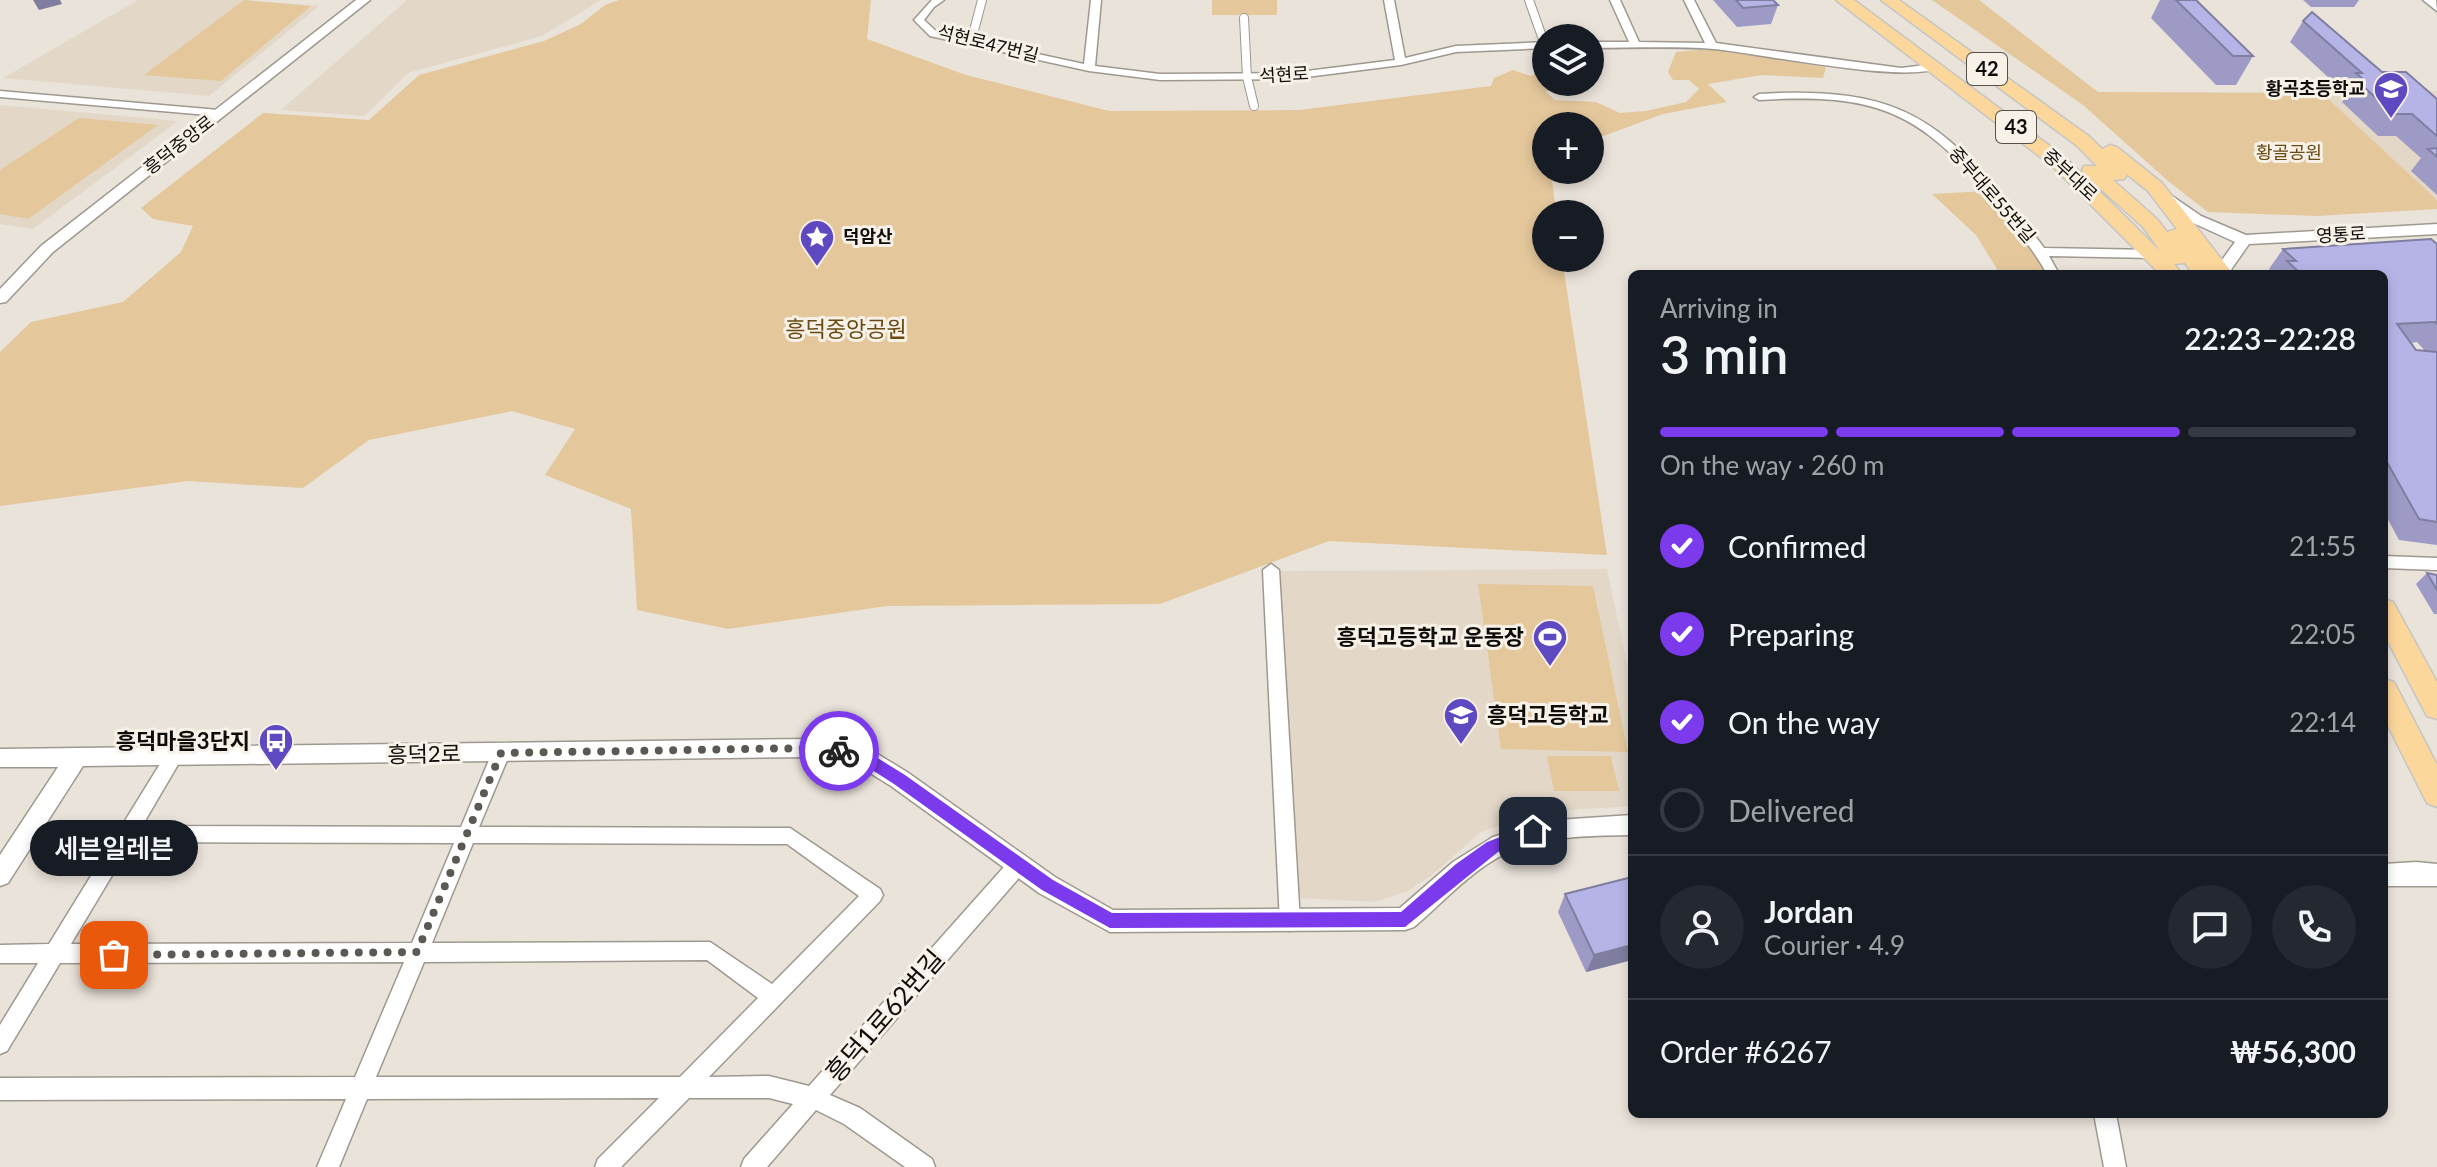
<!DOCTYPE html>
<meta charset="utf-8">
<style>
body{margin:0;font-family:Lato,"Noto Sans KR",sans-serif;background:#242831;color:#f1f3f6;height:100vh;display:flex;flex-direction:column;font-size:30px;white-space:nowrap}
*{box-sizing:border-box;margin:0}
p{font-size:26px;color:#9ea1a6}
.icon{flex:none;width:44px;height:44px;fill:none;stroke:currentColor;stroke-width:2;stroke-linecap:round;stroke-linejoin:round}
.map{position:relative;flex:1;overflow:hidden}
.drawer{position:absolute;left:1628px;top:270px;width:760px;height:848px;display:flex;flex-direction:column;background:#171b24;border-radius:12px;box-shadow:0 4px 12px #0003}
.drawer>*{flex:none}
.buttons{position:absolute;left:1532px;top:24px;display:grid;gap:16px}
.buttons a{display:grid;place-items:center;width:72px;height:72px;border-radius:50%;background:#171b24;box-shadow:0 4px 12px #0003;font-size:40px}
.pin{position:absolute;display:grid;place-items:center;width:68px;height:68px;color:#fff;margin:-34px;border-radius:16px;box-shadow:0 4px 12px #0006}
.courier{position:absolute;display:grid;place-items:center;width:80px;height:80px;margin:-40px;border:6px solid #7c3aed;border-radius:50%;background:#fff;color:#222;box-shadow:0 2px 10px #0007}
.bubble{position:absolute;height:56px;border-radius:28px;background:#171b24;box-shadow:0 4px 12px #0003;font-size:26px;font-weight:600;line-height:56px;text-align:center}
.overview em{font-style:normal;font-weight:600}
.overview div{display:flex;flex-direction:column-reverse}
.overview{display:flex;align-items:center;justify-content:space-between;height:136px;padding:0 32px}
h1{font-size:52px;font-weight:600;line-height:60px}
.bar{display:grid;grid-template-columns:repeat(4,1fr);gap:12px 8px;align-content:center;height:96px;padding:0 32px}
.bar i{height:10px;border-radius:6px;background:#363941}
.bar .selected{background:#7c3aed}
.bar p{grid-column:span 4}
.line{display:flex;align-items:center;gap:20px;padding:0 32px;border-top:2px solid #363941}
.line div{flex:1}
.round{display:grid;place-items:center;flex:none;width:84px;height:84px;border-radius:42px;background:#242831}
ol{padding:0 32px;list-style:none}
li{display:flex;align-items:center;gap:24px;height:88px}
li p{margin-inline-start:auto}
li .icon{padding:8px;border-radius:50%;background:#7c3aed;color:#fff;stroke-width:4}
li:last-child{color:#9ea1a6}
li i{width:44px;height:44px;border:4px solid #363941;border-radius:50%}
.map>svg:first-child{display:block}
</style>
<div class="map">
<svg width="2437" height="1167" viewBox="0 0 2437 1167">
<rect width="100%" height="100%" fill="#eae3da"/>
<g fill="#e3d8c8">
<path d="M 138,0 L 242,0 L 319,6 L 209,96 L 3,78 Z"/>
<path d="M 407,0 L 601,0 L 542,36 L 408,73 L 365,116 L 281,110 Z"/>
<path d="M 2437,91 L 2437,200 L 2322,93 Z"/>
<path d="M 0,105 L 178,121 L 33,229 L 0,224 Z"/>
<path d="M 1607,569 L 1632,687 L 1632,806 L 1556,811 L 1514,820 L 1481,832 L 1431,876 L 1406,892 L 1375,902 L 1298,898 L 1280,571 Z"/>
</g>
<g fill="#e4c79b">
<path d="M 244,0 L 311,6 L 221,81 L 144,75 Z"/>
<path d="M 619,0 L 871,0 L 867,39 L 966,75 L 1109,111 L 1299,110 L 1491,86 L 1494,78 L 1513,70 L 1531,76 L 1546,69 L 1546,82 L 1553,82 L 1546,92 L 1555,100 L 1596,102 L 1620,113 L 1646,111 L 1686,102 L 1699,89 L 1689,80 L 1673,80 L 1668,72 L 1676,52 L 1710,49 L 1826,67 L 1823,78 L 1762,75 L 1708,84 L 1727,102 L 1663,114 L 1590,141 L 1590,126 L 1546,126 L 1546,170 L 1551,170 L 1556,214 L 1546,214 L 1546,258 L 1562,258 L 1607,555 L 1329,541 L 1160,604 L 887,606 L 728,629 L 637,610 L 631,509 L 545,475 L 575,429 L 512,411 L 369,440 L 303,488 L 188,481 L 0,506 L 0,352 L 31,322 L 123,302 L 181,252 L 193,226 L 153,219 L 141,208 L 263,113 L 369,120 L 419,75 L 544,41 L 581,24 L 605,5 Z"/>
<rect x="1212" y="0" width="65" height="15"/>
<path d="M 1932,0 L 1979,0 L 2098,92 L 2322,93 L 2437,200 L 2437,209 L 2317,216 L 2208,212 L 2168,181 L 2083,105 Z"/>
<path d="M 79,118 L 158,125 L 28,219 L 0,214 L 0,170 Z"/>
<path d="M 1986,191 L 2037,253 L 2047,274 L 2000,274 L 1976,235 L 1932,194 Z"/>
<path d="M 1478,584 L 1593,586 L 1628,752 L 1501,749 Z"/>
<path d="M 1547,756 L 1611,756 L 1619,791 L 1554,791 Z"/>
</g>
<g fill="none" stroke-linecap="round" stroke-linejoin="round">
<g stroke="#9e988f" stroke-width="10">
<g id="pedestrian">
<path d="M 1529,0 L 1545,45"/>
<path d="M 1244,18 L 1247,77 L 1254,106"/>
<path d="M 971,42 L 982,0"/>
</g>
</g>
<g stroke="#9e988f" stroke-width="3">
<g id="minor">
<path d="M 932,0 L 944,0 L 934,7 L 924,20 L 937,32 L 1084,64 L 1091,0 L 1101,0 L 1095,66 L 1160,74 L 1291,73 L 1395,60 L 1384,0 L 1394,0 L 1405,58 L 1456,46 L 1546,42 L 1546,48 L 1456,52 L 1401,65 L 1291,79 L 1160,80 L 1089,71 L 930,36 L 914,20 Z"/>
<path d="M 1610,0 L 1620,0 L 1639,42 L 1705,43 L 1684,0 L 1694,0 L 1716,43 L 1901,68 L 1934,64 L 1939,67 C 1910,85 1757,53 1714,49 C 1673,46 1631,48 1590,48 L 1590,42 L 1629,42 Z"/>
<path d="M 0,91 L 219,110 L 225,113 L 219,116 L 0,97 Z"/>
<path d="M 1779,93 C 1884,91 1930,110 1998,191 C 2013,210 2030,228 2044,248 L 2154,250 L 2160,254 L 2154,258 L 2049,256 L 2059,274 L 2047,274 C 2032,247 2012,224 1993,200 C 1919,110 1875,93 1759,100 L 1754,97 L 1759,94 Z"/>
<path d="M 2384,556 L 2437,558 L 2437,570 L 2384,568 Z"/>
<path d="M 1271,564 L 1279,570 L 1300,922 L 1297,928 L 1290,931 L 1283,928 L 1280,922 L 1263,570 Z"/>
<path d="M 501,746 L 507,748 L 510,753 L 479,827 L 790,828 L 880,889 L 883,895 L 880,901 L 709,1077 L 769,1076 L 809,1086 L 1011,859 L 1018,857 L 1025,859 L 1027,865 L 1025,871 L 830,1095 L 860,1108 L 932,1159 L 935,1167 L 905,1167 L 844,1124 L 816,1110 L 767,1167 L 741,1167 L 744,1159 L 793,1104 L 769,1098 L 689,1098 L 621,1167 L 595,1167 L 598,1159 L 659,1098 L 367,1099 L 339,1167 L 317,1167 L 346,1099 L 0,1100 L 0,1078 L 355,1077 L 404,962 L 60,963 L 7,1051 L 0,1054 L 0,1025 L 38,963 L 0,963 L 0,945 L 49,944 L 168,751 L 174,749 L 180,751 L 183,756 L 142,826 L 461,827 L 492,753 L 495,748 ZM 132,842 L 454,843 L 412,943 L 71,944 ZM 473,843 L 787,844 L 859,896 L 772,984 L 710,942 L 432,943 ZM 707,960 L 758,998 L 680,1077 L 376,1077 L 424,962 Z"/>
<path d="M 2094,1114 L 2116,1114 L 2126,1167 L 2104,1167 Z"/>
</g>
</g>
<g stroke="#9e988f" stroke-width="3">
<g id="tertiary">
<path d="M 356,0 L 370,0 L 53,252 L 6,302 L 0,303 L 0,289 L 41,246 Z"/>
<path d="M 2423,0 L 2436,0 L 2437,11 Z"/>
<path d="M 2159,187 L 2201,216 L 2246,235 L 2437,224 L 2437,234 L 2249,244 L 2228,274 L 2216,274 L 2214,271 L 2235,242 L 2191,222 L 2154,194 L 2154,188 Z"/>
<path d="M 812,739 L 866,747 L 907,772 L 1055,877 L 1113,910 L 1400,908 L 1453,862 L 1493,837 L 1542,821 L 1632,815 L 1632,835 C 1583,836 1531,835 1489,863 C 1461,881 1439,906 1414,927 L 1405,930 L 1110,932 L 1039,893 L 891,786 L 854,763 L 812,757 L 83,766 L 8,883 L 0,886 L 0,855 L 58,767 L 0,767 L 0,749 Z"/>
<path d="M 2416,862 L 2437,864 L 2437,886 L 2384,886 L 2384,864 Z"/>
</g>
</g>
<g stroke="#c5c5c4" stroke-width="3">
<g id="primary">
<path d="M 1836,0 L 1854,0 L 2066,158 L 2161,252 L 2143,227 L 2084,174 L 2082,170 L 2084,166 L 2097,166 L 2076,145 L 1881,0 L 1899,0 L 2090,137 L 2102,149 L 2110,145 L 2117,147 L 2162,183 L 2233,274 L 2193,274 L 2185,263 L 2174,264 L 2182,274 L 2160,274 L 2052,166 ZM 2124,172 L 2148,191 L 2177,229 L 2167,232 L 2157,219 L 2113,180 L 2124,179 L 2127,175 Z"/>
<path d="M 2384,599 L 2393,602 L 2437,682 L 2437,719 L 2427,716 L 2384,634 Z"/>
<path d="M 2384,679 L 2394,682 L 2437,765 L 2437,807 L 2427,803 L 2384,718 Z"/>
</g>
</g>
<use href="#pedestrian" stroke="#fff" stroke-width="8"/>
<use href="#minor" fill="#fff" fill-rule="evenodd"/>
<use href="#tertiary" fill="#fff" fill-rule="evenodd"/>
<use href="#primary" fill="#fbd79b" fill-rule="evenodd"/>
</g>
<g fill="#9d9bc6" fill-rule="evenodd">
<path d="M 1713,0 L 1773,0 L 1778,5 L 1771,24 L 1737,27 Z"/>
<path d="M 2160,0 L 2196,0 L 2253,56 L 2236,85 L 2216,85 L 2151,18 Z"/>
<path d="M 2303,0 L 2359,0 L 2354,7 L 2311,7 Z"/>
<path d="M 2303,21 L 2382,72 L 2437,99 L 2437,195 L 2411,171 L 2421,158 L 2396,136 L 2378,136 L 2342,102 L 2345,98 L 2341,94 L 2343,91 L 2290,42 Z"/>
<path d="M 2437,244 L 2437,545 L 2399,540 L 2384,512 L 2384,274 L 2274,274 L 2269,269 L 2283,249 ZM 2417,342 L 2425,351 L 2416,350 L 2411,343 Z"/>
<path d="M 2427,573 L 2437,575 L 2437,614 L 2434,614 L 2416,584 Z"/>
<path d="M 1632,877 L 1632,960 L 1586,972 L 1558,912 L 1565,894 Z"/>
</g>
<g fill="#7f7ea1">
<path d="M 33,0 L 60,0 L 62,4 L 39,10 Z"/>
<path d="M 1632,945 L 1632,960 L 1586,972 L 1594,955 Z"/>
</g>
<g fill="#b6b4e6" stroke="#7f7ea1" stroke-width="2">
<path d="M 1736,0 L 1773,0 L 1778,5 L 1743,8 Z"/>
<path d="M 2176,0 L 2196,0 L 2253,56 L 2233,56 Z"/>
<path d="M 2312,12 L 2382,72 L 2406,72 L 2437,99 L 2437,136 L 2412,114 L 2394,114 L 2356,80 L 2364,80 L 2356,73 L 2362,73 L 2303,21 Z"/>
<path d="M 2437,148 L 2437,157 L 2428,149 Z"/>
<path d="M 2431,239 L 2437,244 L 2437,324 L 2435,322 L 2397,324 L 2416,350 L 2437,352 L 2437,522 L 2419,519 L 2384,457 L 2384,274 L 2301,274 L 2287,261 L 2296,261 L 2283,249 Z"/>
<path d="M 2427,573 L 2437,575 L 2437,590 Z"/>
<path d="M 1632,877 L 1632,945 L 1594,955 L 1565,894 Z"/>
</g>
<path fill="#7c3aed" d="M 839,745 L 863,749 L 905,775 L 1053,880 L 1112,913 L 1401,912 L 1456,864 L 1487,842 L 1533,825 L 1541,831 L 1539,836 L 1498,852 L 1405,927 L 1110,928 L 1042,890 L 894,784 L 855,759 L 834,756 L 834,747 Z"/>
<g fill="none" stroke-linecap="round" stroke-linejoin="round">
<path stroke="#5c5853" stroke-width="8" stroke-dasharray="0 14.4" d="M 114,955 L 417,952 L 501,753 L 812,748 L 839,751"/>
</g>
<defs>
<g id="school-pin" transform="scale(1.8)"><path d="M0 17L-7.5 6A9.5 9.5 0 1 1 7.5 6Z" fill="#5e49c1" stroke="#f7f1e7"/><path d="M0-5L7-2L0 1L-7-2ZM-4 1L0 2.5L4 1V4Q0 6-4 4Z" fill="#fff"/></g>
<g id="sight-pin" transform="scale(1.8)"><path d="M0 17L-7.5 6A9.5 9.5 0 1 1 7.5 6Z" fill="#5e49c1" stroke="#f7f1e7"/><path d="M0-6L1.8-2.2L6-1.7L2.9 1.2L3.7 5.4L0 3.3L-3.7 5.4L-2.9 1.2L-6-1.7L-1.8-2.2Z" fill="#fff"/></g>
<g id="stadium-pin" transform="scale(1.8)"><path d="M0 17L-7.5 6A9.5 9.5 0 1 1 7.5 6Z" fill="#5e49c1" stroke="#f7f1e7"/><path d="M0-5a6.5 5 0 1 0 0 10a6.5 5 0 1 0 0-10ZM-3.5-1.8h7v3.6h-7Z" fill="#fff"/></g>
<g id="bus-pin" transform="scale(1.8)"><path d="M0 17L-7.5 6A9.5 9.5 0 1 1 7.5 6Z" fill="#5e49c1" stroke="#f7f1e7"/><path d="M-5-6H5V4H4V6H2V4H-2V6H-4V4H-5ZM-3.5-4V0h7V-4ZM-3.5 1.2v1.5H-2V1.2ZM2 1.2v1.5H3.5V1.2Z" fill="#fff"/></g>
</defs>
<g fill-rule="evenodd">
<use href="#school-pin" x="2391" y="89"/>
<use href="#sight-pin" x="817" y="237"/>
<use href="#stadium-pin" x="1550" y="637"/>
<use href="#school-pin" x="1461" y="715"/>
<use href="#bus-pin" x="276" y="741"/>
</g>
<g text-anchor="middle" stroke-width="6" stroke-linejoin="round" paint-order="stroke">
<g font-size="18" fill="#0f0d0a" stroke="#f7f1e7">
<text transform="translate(988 44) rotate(14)" y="6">석현로47번길</text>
<text transform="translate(1284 75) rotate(-3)" y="6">석현로</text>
<text transform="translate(179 145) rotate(-38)" y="6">흥덕중앙로</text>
<text transform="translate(2070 175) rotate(43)" y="6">중부대로</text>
<text transform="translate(1992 195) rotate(49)" y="6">중부대로55번길</text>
<text transform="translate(2341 235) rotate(-3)" y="6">영통로</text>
</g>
<g font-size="18" font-weight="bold" fill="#0f0d0a" stroke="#f7f1e7" text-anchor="end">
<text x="2365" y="95">황곡초등학교</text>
<text x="843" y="243" text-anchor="start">덕암산</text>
</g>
<g font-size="18" fill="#694a13" stroke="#f7f1e7">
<text x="2289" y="159">황골공원</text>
</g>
<g fill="#f7f1e7" stroke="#55514c" stroke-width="2">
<rect x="1967" y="53" width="40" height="32" rx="6"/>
<rect x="1996" y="111" width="40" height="32" rx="6"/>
</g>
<g font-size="20" font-weight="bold" fill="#0f0d0a">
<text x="1987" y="76">42</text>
<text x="2016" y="134">43</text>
</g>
<g font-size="22" fill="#694a13" stroke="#f7f1e7">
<text x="846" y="337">흥덕중앙공원</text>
</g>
<g font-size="22" font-weight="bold" fill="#0f0d0a" stroke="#f7f1e7" text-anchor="end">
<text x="1524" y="645">흥덕고등학교 운동장</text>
<text x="1487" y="723" text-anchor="start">흥덕고등학교</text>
<text x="250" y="749">흥덕마을3단지</text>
</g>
<g font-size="22" fill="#0f0d0a" stroke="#f7f1e7">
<text transform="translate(424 754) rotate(-1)" y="8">흥덕2로</text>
</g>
<g font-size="26" fill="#0f0d0a" stroke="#f7f1e7">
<text transform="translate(885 1016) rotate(-49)" y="9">흥덕1로62번길</text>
</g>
</g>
</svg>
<div class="buttons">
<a><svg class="icon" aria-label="layers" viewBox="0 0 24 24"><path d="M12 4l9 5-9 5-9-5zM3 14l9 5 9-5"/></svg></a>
<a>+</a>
<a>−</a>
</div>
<div class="pin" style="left:114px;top:955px;background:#ea580c"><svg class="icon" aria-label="bag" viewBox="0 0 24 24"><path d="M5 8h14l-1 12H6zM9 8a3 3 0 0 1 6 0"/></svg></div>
<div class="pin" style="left:1533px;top:831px;background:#1f2937"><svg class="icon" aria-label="home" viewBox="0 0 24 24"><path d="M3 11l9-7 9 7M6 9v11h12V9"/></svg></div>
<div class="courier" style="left:839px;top:751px"><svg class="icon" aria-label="bike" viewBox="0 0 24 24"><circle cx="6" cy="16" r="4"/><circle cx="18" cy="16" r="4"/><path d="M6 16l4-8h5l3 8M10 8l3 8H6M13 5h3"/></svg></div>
<div class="bubble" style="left:30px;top:820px;width:168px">세븐일레븐</div>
<section class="drawer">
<div class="overview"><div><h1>3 min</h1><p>Arriving in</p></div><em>22:23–22:28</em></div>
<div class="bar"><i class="selected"></i><i class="selected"></i><i class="selected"></i><i></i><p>On the way · 260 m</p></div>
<ol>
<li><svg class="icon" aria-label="check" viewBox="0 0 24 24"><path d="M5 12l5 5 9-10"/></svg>Confirmed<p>21:55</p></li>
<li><svg class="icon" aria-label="check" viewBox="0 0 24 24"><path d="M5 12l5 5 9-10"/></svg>Preparing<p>22:05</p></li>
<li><svg class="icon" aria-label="check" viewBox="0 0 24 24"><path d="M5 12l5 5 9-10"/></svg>On the way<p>22:14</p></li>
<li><i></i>Delivered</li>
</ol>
<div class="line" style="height:144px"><a class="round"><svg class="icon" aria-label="person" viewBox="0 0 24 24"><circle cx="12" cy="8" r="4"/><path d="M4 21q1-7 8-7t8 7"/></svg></a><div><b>Jordan</b><p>Courier · 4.9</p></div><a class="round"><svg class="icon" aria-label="chat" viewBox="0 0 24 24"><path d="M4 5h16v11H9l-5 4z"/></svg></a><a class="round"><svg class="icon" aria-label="phone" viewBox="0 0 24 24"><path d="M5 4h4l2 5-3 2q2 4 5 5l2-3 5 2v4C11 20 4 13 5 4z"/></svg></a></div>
<div class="line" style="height:104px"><div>Order #6267</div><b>₩56,300</b></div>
</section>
</div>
